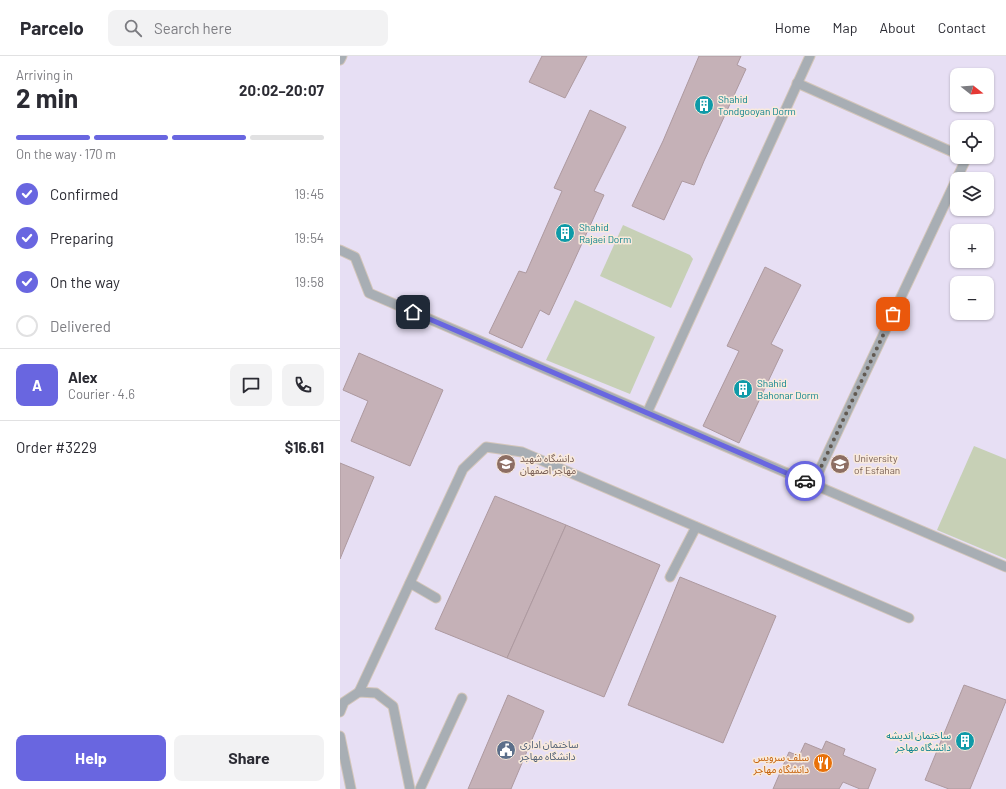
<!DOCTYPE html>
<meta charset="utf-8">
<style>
body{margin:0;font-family:Barlow,"Noto Sans Arabic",sans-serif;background:#f2f2f3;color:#2b2b33;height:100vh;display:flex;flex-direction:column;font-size:15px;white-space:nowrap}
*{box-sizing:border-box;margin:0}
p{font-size:13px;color:#7c7c81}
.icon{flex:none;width:22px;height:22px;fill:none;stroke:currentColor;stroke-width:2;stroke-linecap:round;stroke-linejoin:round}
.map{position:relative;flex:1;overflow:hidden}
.side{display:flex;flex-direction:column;background:#fff;width:340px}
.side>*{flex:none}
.needle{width:26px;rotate:107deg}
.buttons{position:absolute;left:610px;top:12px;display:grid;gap:8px}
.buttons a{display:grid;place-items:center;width:44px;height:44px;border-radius:8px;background:#fff;box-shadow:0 1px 3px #0004;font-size:20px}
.pin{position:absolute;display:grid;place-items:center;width:34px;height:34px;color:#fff;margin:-17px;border-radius:8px;box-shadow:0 2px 6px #0006}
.courier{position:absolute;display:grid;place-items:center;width:40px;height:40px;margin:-20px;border:3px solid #6966e0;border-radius:50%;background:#fff;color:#222;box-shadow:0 1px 5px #0007}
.summary em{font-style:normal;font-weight:700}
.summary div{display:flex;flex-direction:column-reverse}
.summary{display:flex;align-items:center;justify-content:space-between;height:68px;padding:0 16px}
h1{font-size:26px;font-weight:700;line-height:30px}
.bar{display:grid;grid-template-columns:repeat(4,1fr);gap:6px 4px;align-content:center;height:48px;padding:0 16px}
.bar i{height:5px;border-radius:3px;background:#e1e1e2}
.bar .on{background:#6966e0}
.bar p{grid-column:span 4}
.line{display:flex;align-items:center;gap:10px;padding:0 16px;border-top:1px solid #e1e1e2}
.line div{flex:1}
.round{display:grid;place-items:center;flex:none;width:42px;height:42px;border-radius:8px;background:#f2f2f3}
ol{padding:0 16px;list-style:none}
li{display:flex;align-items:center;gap:12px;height:44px}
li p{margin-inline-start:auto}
li .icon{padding:4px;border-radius:50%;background:#6966e0;color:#fff;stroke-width:4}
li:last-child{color:#7c7c81}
li i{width:22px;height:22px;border:2px solid #e1e1e2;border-radius:50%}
.cta{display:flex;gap:8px;margin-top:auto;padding:8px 16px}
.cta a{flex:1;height:46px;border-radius:8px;background:#6966e0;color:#fff;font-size:16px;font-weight:700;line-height:46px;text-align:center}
.cta a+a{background:#f2f2f3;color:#2b2b33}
header{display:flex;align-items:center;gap:24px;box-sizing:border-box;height:56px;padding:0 20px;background:#fff;border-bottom:1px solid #e1e1e2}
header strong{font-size:19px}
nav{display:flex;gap:22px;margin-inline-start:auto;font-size:14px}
.search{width:280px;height:36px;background:#f2f2f3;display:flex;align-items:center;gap:10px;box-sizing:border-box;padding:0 14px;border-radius:8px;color:#7c7c81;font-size:15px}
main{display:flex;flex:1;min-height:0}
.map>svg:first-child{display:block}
</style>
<header>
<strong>Parcelo</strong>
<div class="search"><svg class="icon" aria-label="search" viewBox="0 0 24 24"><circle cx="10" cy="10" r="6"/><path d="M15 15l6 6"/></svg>Search here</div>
<nav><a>Home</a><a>Map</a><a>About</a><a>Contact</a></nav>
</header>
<main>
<section class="side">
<div class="summary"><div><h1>2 min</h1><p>Arriving in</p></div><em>20:02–20:07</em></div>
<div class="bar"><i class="on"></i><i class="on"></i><i class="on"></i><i></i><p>On the way · 170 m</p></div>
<ol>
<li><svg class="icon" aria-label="check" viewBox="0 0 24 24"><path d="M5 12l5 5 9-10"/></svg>Confirmed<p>19:45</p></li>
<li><svg class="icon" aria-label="check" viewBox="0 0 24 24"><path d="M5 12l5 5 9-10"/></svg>Preparing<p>19:54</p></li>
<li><svg class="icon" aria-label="check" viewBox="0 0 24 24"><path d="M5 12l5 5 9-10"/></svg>On the way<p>19:58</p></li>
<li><i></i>Delivered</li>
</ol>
<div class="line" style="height:72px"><b class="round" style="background:#6966e0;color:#fff">A</b><div><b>Alex</b><p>Courier · 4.6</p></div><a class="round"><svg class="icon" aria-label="chat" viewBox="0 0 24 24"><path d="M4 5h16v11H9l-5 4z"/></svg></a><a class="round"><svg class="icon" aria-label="phone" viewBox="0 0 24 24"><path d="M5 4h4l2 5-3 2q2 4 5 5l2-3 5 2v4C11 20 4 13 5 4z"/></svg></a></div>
<div class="line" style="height:52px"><div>Order #3229</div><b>$16.61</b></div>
<div class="cta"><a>Help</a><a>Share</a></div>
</section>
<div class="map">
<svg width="666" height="733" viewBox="0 0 666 733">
<rect width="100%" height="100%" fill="#f9eadc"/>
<path fill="#e7dff4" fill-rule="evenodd" d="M 3,0 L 666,0 L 666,733 L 0,733 L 0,5 ZM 617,19 L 647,19 L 647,49 L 617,49 ZM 617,71 L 647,71 L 647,101 L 617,101 ZM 617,123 L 647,123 L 647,153 L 617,153 ZM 617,175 L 647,175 L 647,205 L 617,205 ZM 617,227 L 647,227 L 647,257 L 617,257 Z"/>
<g fill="#c7d0b6">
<path d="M 283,169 L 350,199 L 353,203 L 331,252 L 260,220 Z"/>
<path d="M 235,244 L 315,281 L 290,338 L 206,304 Z"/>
<path d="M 634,390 L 666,403 L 666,503 L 597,474 Z"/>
</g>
<g fill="#c5b1b7" stroke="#ad999f">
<path d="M 202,0 L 247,0 L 225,42 L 189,26 Z"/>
<path d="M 359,0 L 401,0 L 397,9 L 406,13 L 364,105 L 354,129 L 342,125 L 324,164 L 292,150 L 323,85 Z"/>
<path d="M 250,54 L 286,71 L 254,135 L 264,139 L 229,216 L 209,259 L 200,254 L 182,292 L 149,277 L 179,215 L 186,217 L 222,135 L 214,132 Z"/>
<path d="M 425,211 L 461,229 L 431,288 L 443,294 L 399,387 L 363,370 L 399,295 L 387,290 Z"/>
<path d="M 19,297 L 103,334 L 70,410 L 11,385 L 28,345 L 3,334 Z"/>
<path d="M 0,407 L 34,421 L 0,503 Z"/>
<path d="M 155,440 L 226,469 L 167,602 L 95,573 Z"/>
<path d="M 226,469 L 320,509 L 264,641 L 167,602 Z"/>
<path d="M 340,521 L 436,560 L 383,687 L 288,649 Z"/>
<path d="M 624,629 L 666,644 L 666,645 L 630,733 L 609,733 L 585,724 Z"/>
<path d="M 168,639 L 204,655 L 171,733 L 128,733 Z"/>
<path d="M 486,685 L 505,693 L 503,699 L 536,713 L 528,733 L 520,733 L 503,726 L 499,733 L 433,733 L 449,696 L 459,700 L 465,687 L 482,694 Z"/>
</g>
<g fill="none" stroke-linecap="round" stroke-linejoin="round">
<g stroke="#d4c6ba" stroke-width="11">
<g id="service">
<path d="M 0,4 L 2,0"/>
<path d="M 457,27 L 617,98"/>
<path d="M 0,194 L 15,201 L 29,237 L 307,357 L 470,0"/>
<path d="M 307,357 L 666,511"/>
<path d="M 473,428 L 626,103 L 623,101"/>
<path d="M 330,521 L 356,471"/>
<path d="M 70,527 L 96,542"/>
<path d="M 19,636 L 123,413 L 146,391 L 182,396 L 569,562"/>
<path d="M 0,656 L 4,646 L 19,636 L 36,637 L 53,650 L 70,733"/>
<path d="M 0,680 L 11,733"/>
<path d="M 80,733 L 122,642"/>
</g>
</g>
<use href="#service" stroke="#a8aeb4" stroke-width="9"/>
</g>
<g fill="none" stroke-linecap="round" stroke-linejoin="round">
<path stroke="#625a52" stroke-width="4" stroke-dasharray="0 7.2" d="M 465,425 L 473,428 L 553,258"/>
<path stroke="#6966e0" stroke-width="5" d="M 73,256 L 465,425"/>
</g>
<defs>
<g id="building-disc" transform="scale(1)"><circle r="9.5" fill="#0f9aa8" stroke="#f9eadc"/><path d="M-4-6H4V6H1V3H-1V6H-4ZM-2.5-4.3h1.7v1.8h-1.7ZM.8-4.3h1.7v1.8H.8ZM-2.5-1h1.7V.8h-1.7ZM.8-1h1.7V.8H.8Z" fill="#fff"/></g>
<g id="university-disc" transform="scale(1)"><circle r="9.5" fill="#8d6e63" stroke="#f9eadc"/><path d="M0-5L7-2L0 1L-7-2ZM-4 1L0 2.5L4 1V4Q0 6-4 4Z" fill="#fff"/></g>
<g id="civic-disc" transform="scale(1)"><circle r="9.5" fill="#5c6f8a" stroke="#f9eadc"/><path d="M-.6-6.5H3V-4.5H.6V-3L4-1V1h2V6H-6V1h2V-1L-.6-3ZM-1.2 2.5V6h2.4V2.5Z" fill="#fff"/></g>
<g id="restaurant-disc" transform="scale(1)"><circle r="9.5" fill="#e8710a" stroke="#f9eadc"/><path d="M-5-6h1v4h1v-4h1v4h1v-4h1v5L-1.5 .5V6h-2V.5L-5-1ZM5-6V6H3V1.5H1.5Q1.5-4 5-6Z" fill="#fff"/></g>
</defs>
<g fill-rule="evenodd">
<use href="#building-disc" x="364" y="49"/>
<use href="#building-disc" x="225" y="177"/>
<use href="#building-disc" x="403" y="333"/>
<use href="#university-disc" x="166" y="408"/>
<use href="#university-disc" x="500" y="408"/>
<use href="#building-disc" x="625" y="685"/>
<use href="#civic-disc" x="166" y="694"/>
<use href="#restaurant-disc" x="483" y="707"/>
</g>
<g text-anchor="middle" stroke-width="3" stroke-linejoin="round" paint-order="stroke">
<g font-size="10" fill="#0d838f" stroke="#f9eadc" text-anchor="start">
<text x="378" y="47">Shahid<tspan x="378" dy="12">Tondgooyan Dorm</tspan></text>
<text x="239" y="175">Shahid<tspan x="239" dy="12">Rajaei Dorm</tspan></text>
<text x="417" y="331">Shahid<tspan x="417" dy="12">Bahonar Dorm</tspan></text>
<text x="611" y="683" text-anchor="end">ساختمان اندیشه<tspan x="611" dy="12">دانشگاه مهاجر</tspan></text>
</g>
<g font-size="10" fill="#785e54" stroke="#f9eadc" text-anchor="start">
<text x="180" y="406">دانشگاه شهید<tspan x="180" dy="12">مهاجر اصفهان</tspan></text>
<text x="514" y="406">University<tspan x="514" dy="12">of Esfahan</tspan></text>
</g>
<g font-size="10" fill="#4e5e75" stroke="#f9eadc" text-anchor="start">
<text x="180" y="692">ساختمان اداری<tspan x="180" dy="12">دانشگاه مهاجر</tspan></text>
</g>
<g font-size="10" fill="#c56008" stroke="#f9eadc" text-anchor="end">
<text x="469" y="705">سلف سرویس<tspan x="469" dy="12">دانشگاه مهاجر</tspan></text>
</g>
</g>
</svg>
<div class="buttons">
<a><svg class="needle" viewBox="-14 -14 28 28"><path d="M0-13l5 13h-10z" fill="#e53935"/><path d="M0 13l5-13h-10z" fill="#7c7c81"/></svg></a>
<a><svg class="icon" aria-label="locate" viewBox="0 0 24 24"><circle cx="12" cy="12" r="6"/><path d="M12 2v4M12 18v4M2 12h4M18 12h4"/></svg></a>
<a><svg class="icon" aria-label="layers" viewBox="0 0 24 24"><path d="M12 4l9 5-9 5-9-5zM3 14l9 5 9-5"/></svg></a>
<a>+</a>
<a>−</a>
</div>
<div class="pin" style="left:553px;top:258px;background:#ea580c"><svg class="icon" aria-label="bag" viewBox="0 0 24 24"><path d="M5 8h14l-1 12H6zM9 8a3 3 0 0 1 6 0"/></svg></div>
<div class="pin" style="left:73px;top:256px;background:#1f2937"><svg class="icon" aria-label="home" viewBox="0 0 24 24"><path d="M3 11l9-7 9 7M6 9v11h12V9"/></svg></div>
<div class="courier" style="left:465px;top:425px"><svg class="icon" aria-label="car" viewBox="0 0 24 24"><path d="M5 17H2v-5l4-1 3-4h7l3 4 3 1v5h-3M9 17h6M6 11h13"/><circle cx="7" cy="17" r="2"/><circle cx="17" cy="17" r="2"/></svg></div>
</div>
</main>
